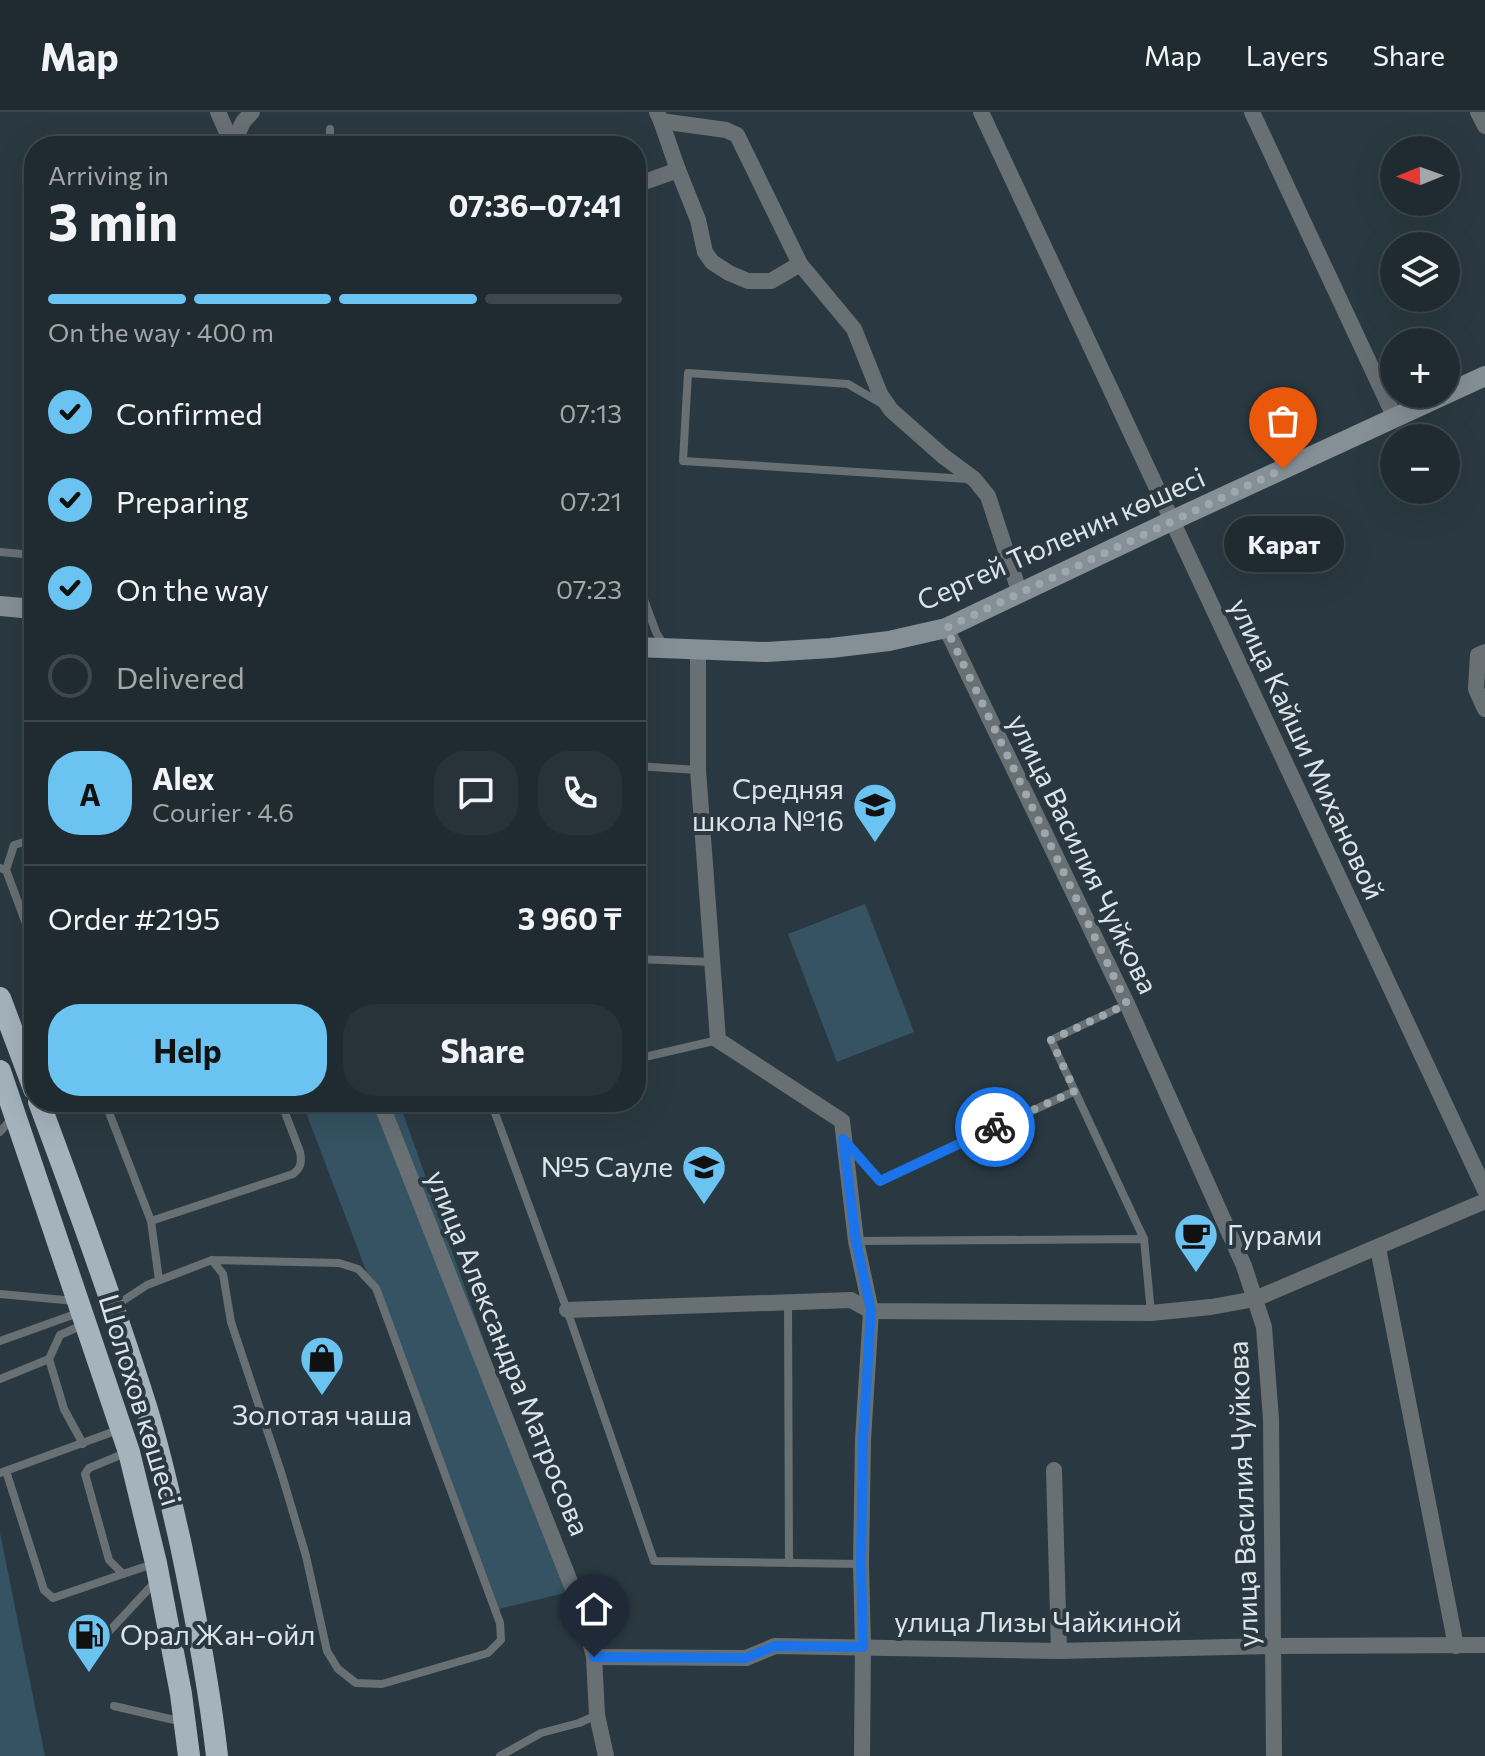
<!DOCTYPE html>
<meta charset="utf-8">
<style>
body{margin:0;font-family:Commissioner,sans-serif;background:#283339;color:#f1f3f6;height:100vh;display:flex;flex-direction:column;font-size:30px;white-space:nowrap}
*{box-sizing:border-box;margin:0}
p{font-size:26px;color:#a2a7ab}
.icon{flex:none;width:44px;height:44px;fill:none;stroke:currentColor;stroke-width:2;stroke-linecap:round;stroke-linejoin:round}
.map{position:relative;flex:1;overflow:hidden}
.sheet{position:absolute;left:24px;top:24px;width:622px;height:976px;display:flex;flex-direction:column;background:#202b31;border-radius:32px;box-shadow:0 8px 32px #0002,0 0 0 2px #3d474d}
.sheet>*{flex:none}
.needle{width:52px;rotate:269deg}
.fabs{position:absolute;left:1380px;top:24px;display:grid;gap:16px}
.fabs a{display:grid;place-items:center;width:80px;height:80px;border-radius:50%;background:#202b31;box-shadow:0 8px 32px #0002,0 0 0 2px #3d474d;font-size:40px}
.pin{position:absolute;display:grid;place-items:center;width:68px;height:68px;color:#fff;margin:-82px -34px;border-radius:50% 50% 50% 0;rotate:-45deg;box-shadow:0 0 8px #0007}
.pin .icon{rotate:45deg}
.courier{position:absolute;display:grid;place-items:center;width:80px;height:80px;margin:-40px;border:6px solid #1a73e8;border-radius:50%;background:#fff;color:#222;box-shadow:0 2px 10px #0007}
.bubble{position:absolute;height:56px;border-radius:28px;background:#202b31;box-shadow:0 8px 32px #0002,0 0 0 2px #3d474d;font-size:26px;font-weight:700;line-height:56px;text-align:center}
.summary em{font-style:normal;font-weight:700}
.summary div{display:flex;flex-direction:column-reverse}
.summary{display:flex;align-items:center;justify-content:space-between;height:136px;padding:0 24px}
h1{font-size:52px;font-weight:700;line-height:60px}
.bar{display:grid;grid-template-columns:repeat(4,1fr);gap:12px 8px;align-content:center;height:96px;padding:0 24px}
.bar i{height:10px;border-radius:6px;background:#3d474d}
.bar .on{background:#6ac3f1}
.bar p{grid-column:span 4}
.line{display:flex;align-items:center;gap:20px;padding:0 24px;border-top:2px solid #3d474d}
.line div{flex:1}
.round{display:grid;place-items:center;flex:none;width:84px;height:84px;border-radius:32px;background:#283339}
ol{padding:0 24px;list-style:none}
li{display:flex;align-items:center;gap:24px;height:88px}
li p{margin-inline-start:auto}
li .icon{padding:8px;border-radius:50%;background:#6ac3f1;color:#111;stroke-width:4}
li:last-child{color:#a2a7ab}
li i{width:44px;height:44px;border:4px solid #3d474d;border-radius:50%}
.primary-button{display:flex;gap:16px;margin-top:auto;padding:16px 24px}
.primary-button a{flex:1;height:92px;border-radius:32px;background:#6ac3f1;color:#111;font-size:32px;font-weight:700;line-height:92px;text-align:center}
.primary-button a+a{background:#283339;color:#f1f3f6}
header{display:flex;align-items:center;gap:48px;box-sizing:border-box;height:112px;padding:0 40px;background:#202b31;border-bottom:2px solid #3d474d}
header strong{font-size:38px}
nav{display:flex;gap:44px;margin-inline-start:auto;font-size:28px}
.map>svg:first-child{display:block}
</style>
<header>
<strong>Map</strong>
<nav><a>Map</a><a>Layers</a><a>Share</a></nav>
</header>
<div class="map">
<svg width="1485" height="1644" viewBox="0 0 1485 1644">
<rect width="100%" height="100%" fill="#2a3941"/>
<g fill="#355363">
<path d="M 865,792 L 914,920 L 837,950 L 788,822 Z"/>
<path d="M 302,990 L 399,990 L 573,1479 L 495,1498 Z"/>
<path d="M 0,1421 L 45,1644 L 0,1644 Z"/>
</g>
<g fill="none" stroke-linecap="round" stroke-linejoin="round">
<g stroke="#697074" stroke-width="8">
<path d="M 330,17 L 330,34"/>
<path d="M 884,293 L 848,272 L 688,261 L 683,349 L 968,367"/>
<path d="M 0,440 L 34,443"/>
<path d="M 636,466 L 656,520 L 663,532"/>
<path d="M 636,654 L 697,658"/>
<path d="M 0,756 L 6,758 L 34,833"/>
<path d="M 6,758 L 14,733 L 34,727"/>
<path d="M 636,847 L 712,850"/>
<path d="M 1127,892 L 1051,928 L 1144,1127"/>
<path d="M 636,947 L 718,928"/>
<path d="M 105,990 L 151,1109 L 159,1168"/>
<path d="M 491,990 L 567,1198 L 654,1449 L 861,1452"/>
<path d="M 384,999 L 394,990"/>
<path d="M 0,1020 L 12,1006"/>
<path d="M 849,1033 L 880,1069 L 1075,979"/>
<path d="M 151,1109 L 293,1062 C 301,1056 302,1050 300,1040 L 281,990"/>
<path d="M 856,1129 L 1144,1127 L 1151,1201"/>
<path d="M 0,1182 L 75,1189"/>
<path d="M 788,1190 L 789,1451"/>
<path d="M 115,1194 L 147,1173 L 212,1148 L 339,1151 L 358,1157 L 376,1176 L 500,1511 L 501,1528 L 488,1541 L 382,1572 L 356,1571 L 338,1557 L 327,1539 L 306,1444 L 281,1360 L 231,1210 L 223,1162 L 212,1148"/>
<path d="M 0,1229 L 81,1200"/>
<path d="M 0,1267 L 49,1247"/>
<path d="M 83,1332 L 64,1297 L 49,1247 L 60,1223 L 85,1212"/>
<path d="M 128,1340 L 89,1356 L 85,1362 L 109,1448 L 123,1462 L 153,1452"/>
<path d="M 6,1359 L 44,1478 L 53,1486 L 123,1462"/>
<path d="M 0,1361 L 118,1318"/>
<path d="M 102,1527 L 156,1469"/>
<path d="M 114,1594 L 183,1610"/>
<path d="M 500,1644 L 541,1621 L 579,1611 L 597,1603"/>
</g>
<g stroke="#697074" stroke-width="16">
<path d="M 218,0 L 233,34"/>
<path d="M 657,0 L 661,9 L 726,18 L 737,23 L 800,152 L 854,217 L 880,282 L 891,298 L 943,344 L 974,367 L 988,384 L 1020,482"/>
<path d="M 981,0 L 1485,1078"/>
<path d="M 1252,0 L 1395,306"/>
<path d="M 1478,0 L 1485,14"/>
<path d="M 661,9 L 678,58 L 698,108 L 705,140 L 712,150 L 729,161 L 748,169 L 771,169 L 800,152"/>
<path d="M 233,32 L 243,10 L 252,0"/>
<path d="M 636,73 L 678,58"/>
<path d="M 946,516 L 1127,892 L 1244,1154 L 1264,1215 L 1271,1307 L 1274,1644"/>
<path d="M 698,538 L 698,658 L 718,928 L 842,1009 L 856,1129 L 871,1199 L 863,1328 L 861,1452 L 863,1535 L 862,1644"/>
<path d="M 1485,540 L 1478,543 L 1476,577 L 1485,597"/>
<path d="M 384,999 L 584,1505 L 594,1545 L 597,1603 L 606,1644"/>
<path d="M 1378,1136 L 1456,1534"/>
<path d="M 567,1198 L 851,1188 L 871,1199 L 1151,1201 L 1211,1195 L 1255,1187 L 1485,1089"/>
<path d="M 1054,1358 L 1059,1539"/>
<path d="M 594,1545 L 746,1546 L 775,1534 L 1059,1539 L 1274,1534 L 1485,1533"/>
</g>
<g stroke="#859096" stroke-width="20">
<path d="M 0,494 L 34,497"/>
<path d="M 636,535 L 766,540 L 831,536 L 889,529 L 946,516 L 1171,409 L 1485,264"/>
</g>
<g stroke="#a4b3bc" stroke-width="22">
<path d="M 0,886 L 34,977"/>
<path d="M 0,959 L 129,1340 L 156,1451 L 181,1582 L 189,1644"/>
<path d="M 39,990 C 76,1089 112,1187 144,1288 C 159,1334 169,1382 180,1429 C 195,1500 209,1572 217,1644"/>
</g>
</g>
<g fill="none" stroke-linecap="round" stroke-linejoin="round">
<path stroke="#9da8ae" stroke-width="8" stroke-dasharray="0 14.4" d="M 995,1015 L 1075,979 L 1051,928 L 1127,892 L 946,516 L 1283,357"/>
<path stroke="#1a73e8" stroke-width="10" d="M 594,1545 L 746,1546 L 775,1534 L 863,1535 L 861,1452 L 863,1328 L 871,1199 L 856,1129 L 843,1027 L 880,1069 L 995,1015"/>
</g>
<defs>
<g id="school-pin" transform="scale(2.3)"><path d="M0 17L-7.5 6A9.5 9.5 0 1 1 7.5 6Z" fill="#6ac3f1" stroke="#2a3941"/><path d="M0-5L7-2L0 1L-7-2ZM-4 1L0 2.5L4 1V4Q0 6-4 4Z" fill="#111"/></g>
<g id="cafe-pin" transform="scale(2.3)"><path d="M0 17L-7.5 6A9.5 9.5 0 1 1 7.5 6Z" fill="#6ac3f1" stroke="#2a3941"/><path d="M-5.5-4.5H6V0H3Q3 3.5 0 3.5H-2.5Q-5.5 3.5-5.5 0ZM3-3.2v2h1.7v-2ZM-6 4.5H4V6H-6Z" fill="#111"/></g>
<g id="shop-pin" transform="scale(2.3)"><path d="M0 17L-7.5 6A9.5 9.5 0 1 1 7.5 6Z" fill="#6ac3f1" stroke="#2a3941"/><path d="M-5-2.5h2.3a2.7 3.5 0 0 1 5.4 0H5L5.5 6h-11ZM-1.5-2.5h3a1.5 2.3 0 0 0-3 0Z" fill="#111"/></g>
<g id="fuel-pin" transform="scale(2.3)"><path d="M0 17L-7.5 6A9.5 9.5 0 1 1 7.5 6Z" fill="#6ac3f1" stroke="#2a3941"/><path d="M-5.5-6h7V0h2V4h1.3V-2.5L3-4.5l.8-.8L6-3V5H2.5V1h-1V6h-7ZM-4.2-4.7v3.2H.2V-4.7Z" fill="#111"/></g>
</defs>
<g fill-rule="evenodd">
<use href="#school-pin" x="875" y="693"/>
<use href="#school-pin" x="704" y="1055"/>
<use href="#cafe-pin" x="1196" y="1123"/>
<use href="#shop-pin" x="322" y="1246"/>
<use href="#fuel-pin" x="89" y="1523"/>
</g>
<g text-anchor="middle" stroke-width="8" stroke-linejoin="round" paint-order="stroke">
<g font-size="28" fill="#dbe4e9" stroke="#2a3941">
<text transform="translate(1061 427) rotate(-24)" y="10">Сергей Тюленин көшесі</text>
<text transform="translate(1307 637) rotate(65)" y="10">улица Кайши Михановой</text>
<text transform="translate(1083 742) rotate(64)" y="10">улица Василия Чуйкова</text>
<text transform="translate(508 1241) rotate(68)" y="10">улица Александра Матросова</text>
<text transform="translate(140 1288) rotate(73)" y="10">Шолохов көшесі</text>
<text transform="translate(1243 1382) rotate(-92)" y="10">улица Василия Чуйкова</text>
<text x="1038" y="1520">улица Лизы Чайкиной</text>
</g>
<g font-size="28" fill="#dbe4e9" stroke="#2a3941" text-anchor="end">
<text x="844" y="687">Средняя<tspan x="844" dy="32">школа №16</tspan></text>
<text x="673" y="1065">№5 Сауле</text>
<text x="1227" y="1133" text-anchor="start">Гурами</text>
<text x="322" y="1313" text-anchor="middle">Золотая чаша</text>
<text x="120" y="1533" text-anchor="start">Орал Жан-ойл</text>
</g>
</g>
</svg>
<div class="fabs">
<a><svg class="needle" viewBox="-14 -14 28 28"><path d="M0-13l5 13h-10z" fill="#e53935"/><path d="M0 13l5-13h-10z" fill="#a2a7ab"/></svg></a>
<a><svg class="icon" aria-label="layers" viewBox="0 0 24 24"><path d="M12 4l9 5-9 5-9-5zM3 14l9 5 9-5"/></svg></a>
<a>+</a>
<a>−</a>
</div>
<div class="pin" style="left:1283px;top:357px;background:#ea580c"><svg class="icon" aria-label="bag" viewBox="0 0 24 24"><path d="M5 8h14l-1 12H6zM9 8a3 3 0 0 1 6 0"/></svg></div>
<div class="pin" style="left:594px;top:1545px;background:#1f2937"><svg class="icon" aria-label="home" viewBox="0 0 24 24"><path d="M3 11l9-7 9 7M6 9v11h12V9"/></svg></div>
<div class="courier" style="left:995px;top:1015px"><svg class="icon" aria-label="bike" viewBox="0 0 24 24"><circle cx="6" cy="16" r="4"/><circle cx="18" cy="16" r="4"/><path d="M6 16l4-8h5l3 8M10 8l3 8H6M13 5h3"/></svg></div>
<div class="bubble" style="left:1224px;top:404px;width:120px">Карат</div>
<section class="sheet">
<div class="summary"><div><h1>3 min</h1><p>Arriving in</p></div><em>07:36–07:41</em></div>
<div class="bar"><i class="on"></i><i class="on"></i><i class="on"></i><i></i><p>On the way · 400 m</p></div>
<ol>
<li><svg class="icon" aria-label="check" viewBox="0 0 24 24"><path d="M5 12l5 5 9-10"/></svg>Confirmed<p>07:13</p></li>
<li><svg class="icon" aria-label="check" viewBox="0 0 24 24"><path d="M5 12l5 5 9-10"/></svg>Preparing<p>07:21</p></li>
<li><svg class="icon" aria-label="check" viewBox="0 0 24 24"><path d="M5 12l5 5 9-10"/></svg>On the way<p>07:23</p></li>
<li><i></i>Delivered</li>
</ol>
<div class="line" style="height:144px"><b class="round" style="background:#6ac3f1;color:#111">A</b><div><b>Alex</b><p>Courier · 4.6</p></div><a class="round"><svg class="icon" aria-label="chat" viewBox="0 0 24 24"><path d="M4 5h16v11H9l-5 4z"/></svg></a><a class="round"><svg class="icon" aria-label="phone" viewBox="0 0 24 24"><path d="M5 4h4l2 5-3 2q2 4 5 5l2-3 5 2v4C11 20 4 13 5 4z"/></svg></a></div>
<div class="line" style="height:104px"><div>Order #2195</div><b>3 960 ₸</b></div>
<div class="primary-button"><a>Help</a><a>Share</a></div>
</section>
</div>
